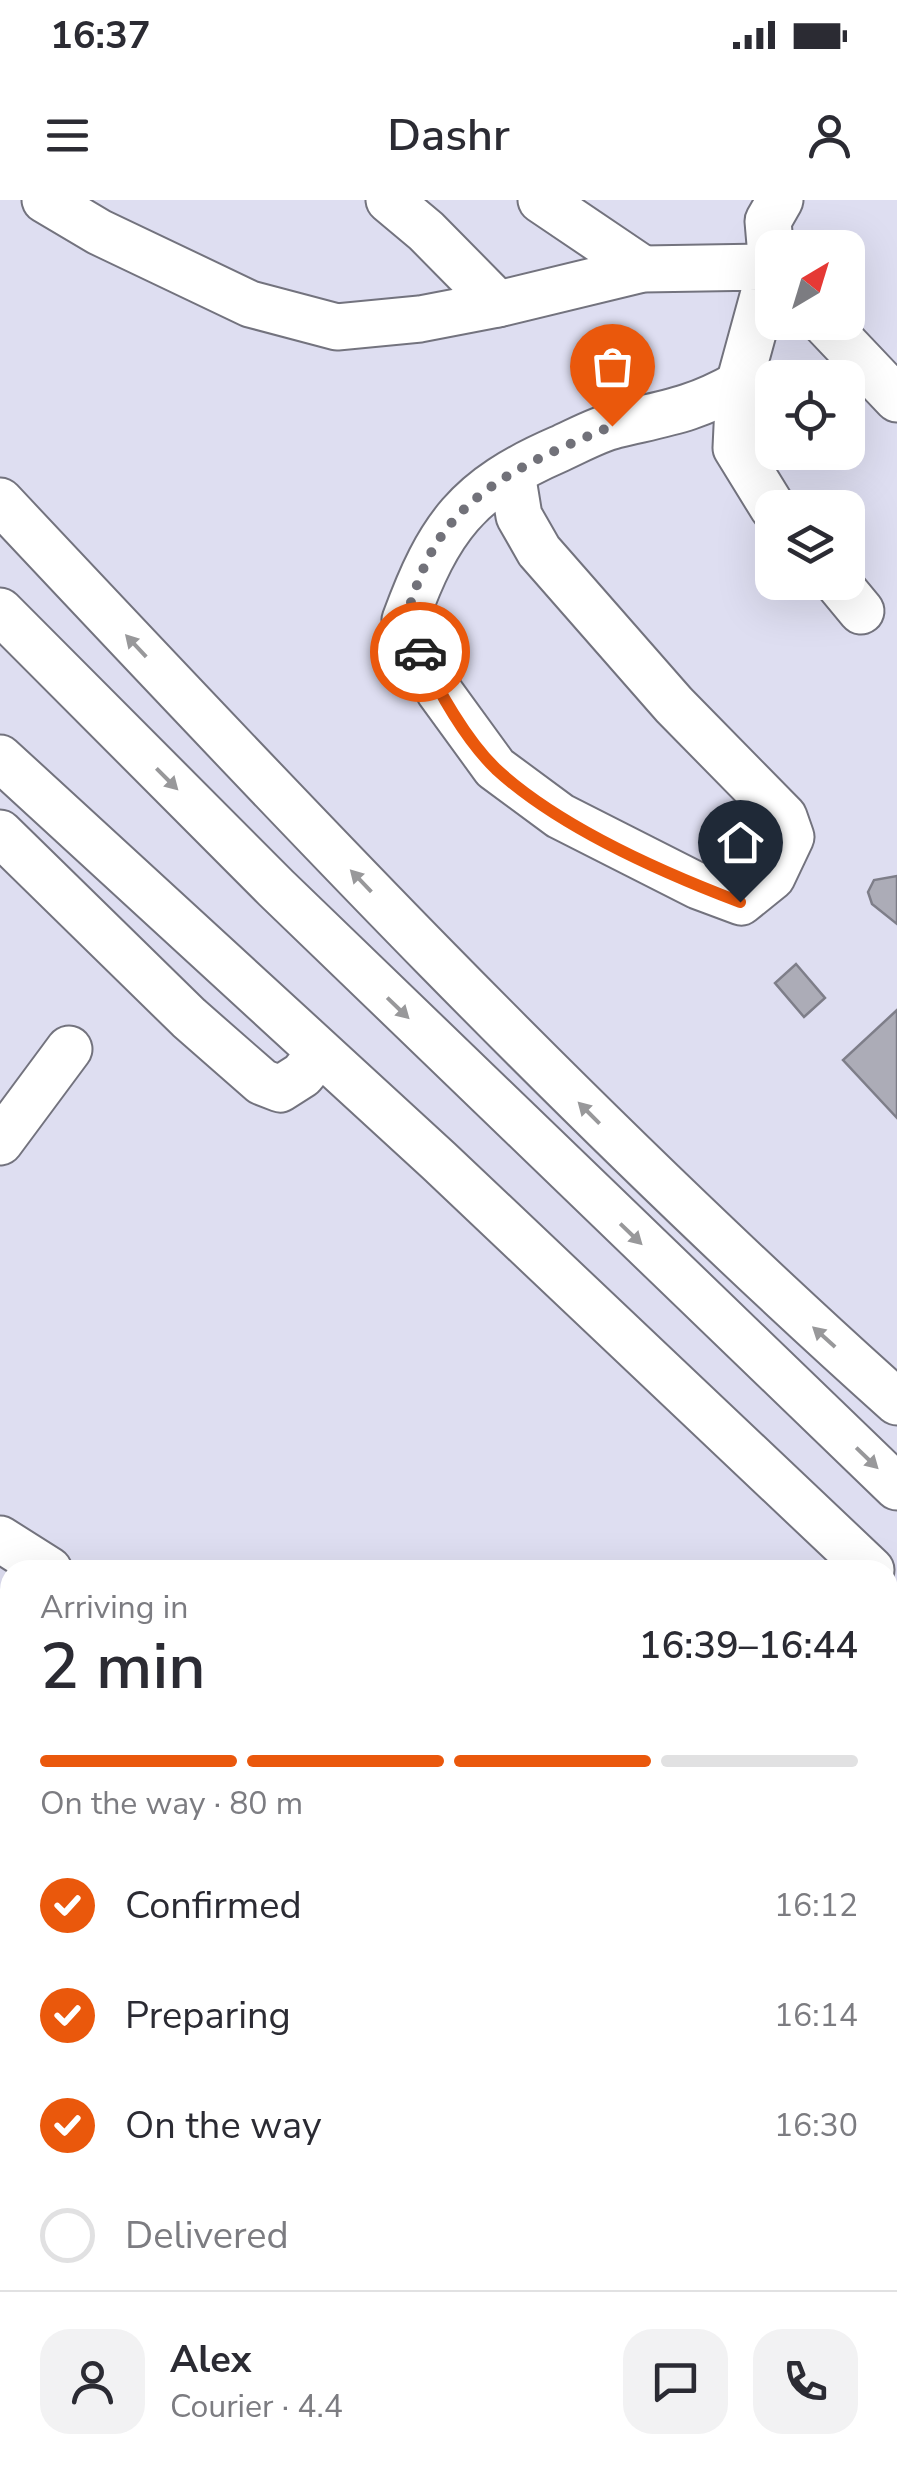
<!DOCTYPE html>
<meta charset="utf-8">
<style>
body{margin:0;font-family:"Nunito Sans",sans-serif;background:#f2f2f3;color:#2b2b33;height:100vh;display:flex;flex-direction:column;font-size:38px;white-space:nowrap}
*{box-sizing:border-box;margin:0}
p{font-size:32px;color:#7c7c81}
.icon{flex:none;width:55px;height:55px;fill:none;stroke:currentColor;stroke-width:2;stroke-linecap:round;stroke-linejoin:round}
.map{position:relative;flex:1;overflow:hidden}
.side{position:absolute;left:0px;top:1360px;width:898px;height:932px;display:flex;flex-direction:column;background:#fff;border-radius:30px 30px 0 0;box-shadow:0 10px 40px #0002}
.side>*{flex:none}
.needle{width:65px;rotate:38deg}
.tools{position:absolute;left:755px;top:30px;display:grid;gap:20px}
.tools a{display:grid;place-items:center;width:110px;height:110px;border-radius:20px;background:#fff;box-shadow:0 10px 40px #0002;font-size:50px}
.pin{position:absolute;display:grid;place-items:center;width:85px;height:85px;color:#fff;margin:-102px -42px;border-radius:50% 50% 50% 0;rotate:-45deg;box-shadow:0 0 10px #0007}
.pin .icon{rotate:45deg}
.courier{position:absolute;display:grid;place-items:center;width:100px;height:100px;margin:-50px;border:8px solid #ea580c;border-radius:50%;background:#fff;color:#222;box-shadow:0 2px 12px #0007}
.head em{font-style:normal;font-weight:600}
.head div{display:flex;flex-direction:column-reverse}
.head{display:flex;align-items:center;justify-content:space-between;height:170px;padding:0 40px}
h1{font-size:65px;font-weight:600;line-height:75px}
.bar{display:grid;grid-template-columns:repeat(4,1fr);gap:15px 10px;align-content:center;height:120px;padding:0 40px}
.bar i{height:12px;border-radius:8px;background:#e1e1e2}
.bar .active{background:#ea580c}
.bar p{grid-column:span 4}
.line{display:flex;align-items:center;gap:25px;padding:0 40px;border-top:2px solid #e1e1e2}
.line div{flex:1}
.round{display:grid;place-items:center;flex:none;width:105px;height:105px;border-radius:30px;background:#f2f2f3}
ol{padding:0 40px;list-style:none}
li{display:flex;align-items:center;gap:30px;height:110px}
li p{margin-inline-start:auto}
li .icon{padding:10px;border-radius:50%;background:#ea580c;color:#fff;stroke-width:4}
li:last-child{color:#7c7c81}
li i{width:55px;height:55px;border:5px solid #e1e1e2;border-radius:50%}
.status{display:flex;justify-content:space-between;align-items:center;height:70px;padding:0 50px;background:#fff;direction:ltr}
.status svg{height:28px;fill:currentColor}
header{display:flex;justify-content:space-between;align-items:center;height:130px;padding:0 40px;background:#fff;font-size:45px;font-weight:600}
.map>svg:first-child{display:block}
</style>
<div class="status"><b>16:37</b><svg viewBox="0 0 49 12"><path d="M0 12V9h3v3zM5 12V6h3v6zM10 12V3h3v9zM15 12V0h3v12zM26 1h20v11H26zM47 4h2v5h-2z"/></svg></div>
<header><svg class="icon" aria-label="menu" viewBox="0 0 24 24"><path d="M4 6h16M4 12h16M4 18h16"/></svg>Dashr<svg class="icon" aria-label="person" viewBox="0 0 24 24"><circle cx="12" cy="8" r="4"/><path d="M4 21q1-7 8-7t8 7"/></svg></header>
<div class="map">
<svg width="897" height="2292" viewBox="0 0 897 2292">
<rect width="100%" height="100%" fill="#eaeaf6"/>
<path fill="#dedef1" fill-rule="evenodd" d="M 0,0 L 897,0 L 897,2292 L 0,2292 ZM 772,48 L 848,48 L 848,122 L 772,122 ZM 772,178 L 848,178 L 848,252 L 772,252 ZM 772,308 L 848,308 L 848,382 L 772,382 ZM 10,1370 L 888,1370 L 888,2282 L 10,2282 Z"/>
<g fill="#acacb7" stroke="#7e7e89" stroke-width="2.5">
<path d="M 897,676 L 897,724 L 872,704 L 868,692 L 874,680 Z"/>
<path d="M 796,764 L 825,798 L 804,817 L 775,783 Z"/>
<path d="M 897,810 L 897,918 L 843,860 Z"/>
</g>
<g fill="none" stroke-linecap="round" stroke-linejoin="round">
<g stroke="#73737e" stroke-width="49">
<g id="minor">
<path d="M 45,0 L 99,32 L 250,104 L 337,127 L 420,119 L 498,104 L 643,69 L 771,67 L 739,184 L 736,248 L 773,308"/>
<path d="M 389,0 L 426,31 L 498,104"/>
<path d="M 541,0 L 643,69"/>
<path d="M 772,68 L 768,21 L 780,0"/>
<path d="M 824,122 L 897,199"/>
<path d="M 512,273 L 519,316 L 539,351 L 674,505 L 784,617 L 791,637 L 772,677 L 741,702 L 698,686 L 560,616 L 495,568 L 439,491 L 405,420 C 439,327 467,289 559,249 C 577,241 596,230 616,225 C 666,213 693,210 739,184"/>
<path d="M 0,301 C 290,610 581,919 897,1202"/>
<path d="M 837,382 L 861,411"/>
<path d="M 0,411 L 276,688 L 897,1287"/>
<path d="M 0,558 L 439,961 L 871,1370"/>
<path d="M 0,633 L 189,818 L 262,882 L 280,889 L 302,875 L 320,853"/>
<path d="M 0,942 L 69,849"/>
<path d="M 0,1339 L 49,1370"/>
<path d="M 0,1632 L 10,1638"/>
<path d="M 0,1912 L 10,1920"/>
<path d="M 888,1942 L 897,1949"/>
<path d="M 888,2207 L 897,2214"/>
<path d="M 484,2282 L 497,2292"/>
<path d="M 47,2292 L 52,2282"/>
<path d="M 297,2292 L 299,2282"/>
<path d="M 361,2292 L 376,2282"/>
<path d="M 885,2292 L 897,2271"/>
</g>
</g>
<use href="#minor" stroke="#fff" stroke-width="45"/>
<g stroke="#49494f" stroke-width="8" stroke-dasharray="12 12" stroke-linecap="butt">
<path d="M 0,1484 L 10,1491"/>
<path d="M 888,2067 L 897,2073"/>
</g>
</g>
<defs><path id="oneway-solid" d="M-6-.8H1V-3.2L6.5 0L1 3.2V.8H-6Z" transform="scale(2.5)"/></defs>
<g fill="#98989a">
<use href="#oneway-solid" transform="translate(136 446) rotate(-133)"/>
<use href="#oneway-solid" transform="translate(167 579) rotate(45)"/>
<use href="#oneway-solid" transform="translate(361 681) rotate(-134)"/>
<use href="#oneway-solid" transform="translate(398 808) rotate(44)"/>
<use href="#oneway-solid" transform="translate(589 913) rotate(-135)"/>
<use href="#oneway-solid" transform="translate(631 1034) rotate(44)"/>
<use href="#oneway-solid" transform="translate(824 1137) rotate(-138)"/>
<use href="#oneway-solid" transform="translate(867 1258) rotate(44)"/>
</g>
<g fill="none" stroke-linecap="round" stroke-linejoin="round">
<path stroke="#717179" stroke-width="10" stroke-dasharray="0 18" d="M 420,452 L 405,420 C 412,400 418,379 427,361 C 462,286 542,256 612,226"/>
<path stroke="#ea580c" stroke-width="12" d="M 420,452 C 438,490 466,540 496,569 C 559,627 661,672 740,702"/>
</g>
</svg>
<div class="tools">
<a><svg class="needle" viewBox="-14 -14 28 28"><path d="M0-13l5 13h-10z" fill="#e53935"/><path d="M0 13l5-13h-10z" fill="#7c7c81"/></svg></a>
<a><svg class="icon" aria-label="locate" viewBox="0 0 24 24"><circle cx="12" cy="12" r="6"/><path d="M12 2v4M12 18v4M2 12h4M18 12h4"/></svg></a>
<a><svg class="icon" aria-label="layers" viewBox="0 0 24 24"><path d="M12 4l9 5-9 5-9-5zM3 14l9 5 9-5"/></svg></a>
</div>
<div class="pin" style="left:612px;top:226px;background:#ea580c"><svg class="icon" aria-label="bag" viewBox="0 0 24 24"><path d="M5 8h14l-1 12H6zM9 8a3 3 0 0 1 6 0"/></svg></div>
<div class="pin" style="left:740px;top:702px;background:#1f2937"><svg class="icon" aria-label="home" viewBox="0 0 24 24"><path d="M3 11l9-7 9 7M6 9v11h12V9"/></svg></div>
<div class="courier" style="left:420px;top:452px"><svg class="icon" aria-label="car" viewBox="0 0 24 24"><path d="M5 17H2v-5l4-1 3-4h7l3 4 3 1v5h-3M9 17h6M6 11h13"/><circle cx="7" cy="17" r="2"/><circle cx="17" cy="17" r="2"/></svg></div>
<section class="side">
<div class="head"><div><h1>2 min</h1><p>Arriving in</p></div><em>16:39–16:44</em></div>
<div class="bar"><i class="active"></i><i class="active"></i><i class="active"></i><i></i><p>On the way · 80 m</p></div>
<ol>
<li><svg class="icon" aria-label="check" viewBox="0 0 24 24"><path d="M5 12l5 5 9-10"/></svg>Confirmed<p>16:12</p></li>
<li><svg class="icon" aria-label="check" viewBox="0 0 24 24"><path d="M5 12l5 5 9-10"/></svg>Preparing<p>16:14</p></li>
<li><svg class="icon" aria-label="check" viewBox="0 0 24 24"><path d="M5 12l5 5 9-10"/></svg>On the way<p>16:30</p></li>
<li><i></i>Delivered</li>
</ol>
<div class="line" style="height:180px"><a class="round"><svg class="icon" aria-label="person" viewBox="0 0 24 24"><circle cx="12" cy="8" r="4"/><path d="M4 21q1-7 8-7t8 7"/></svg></a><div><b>Alex</b><p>Courier · 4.4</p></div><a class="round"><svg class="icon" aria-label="chat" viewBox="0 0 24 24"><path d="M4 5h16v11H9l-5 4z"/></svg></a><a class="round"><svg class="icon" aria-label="phone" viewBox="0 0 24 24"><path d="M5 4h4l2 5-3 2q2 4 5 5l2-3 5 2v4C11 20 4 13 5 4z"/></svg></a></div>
</section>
</div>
